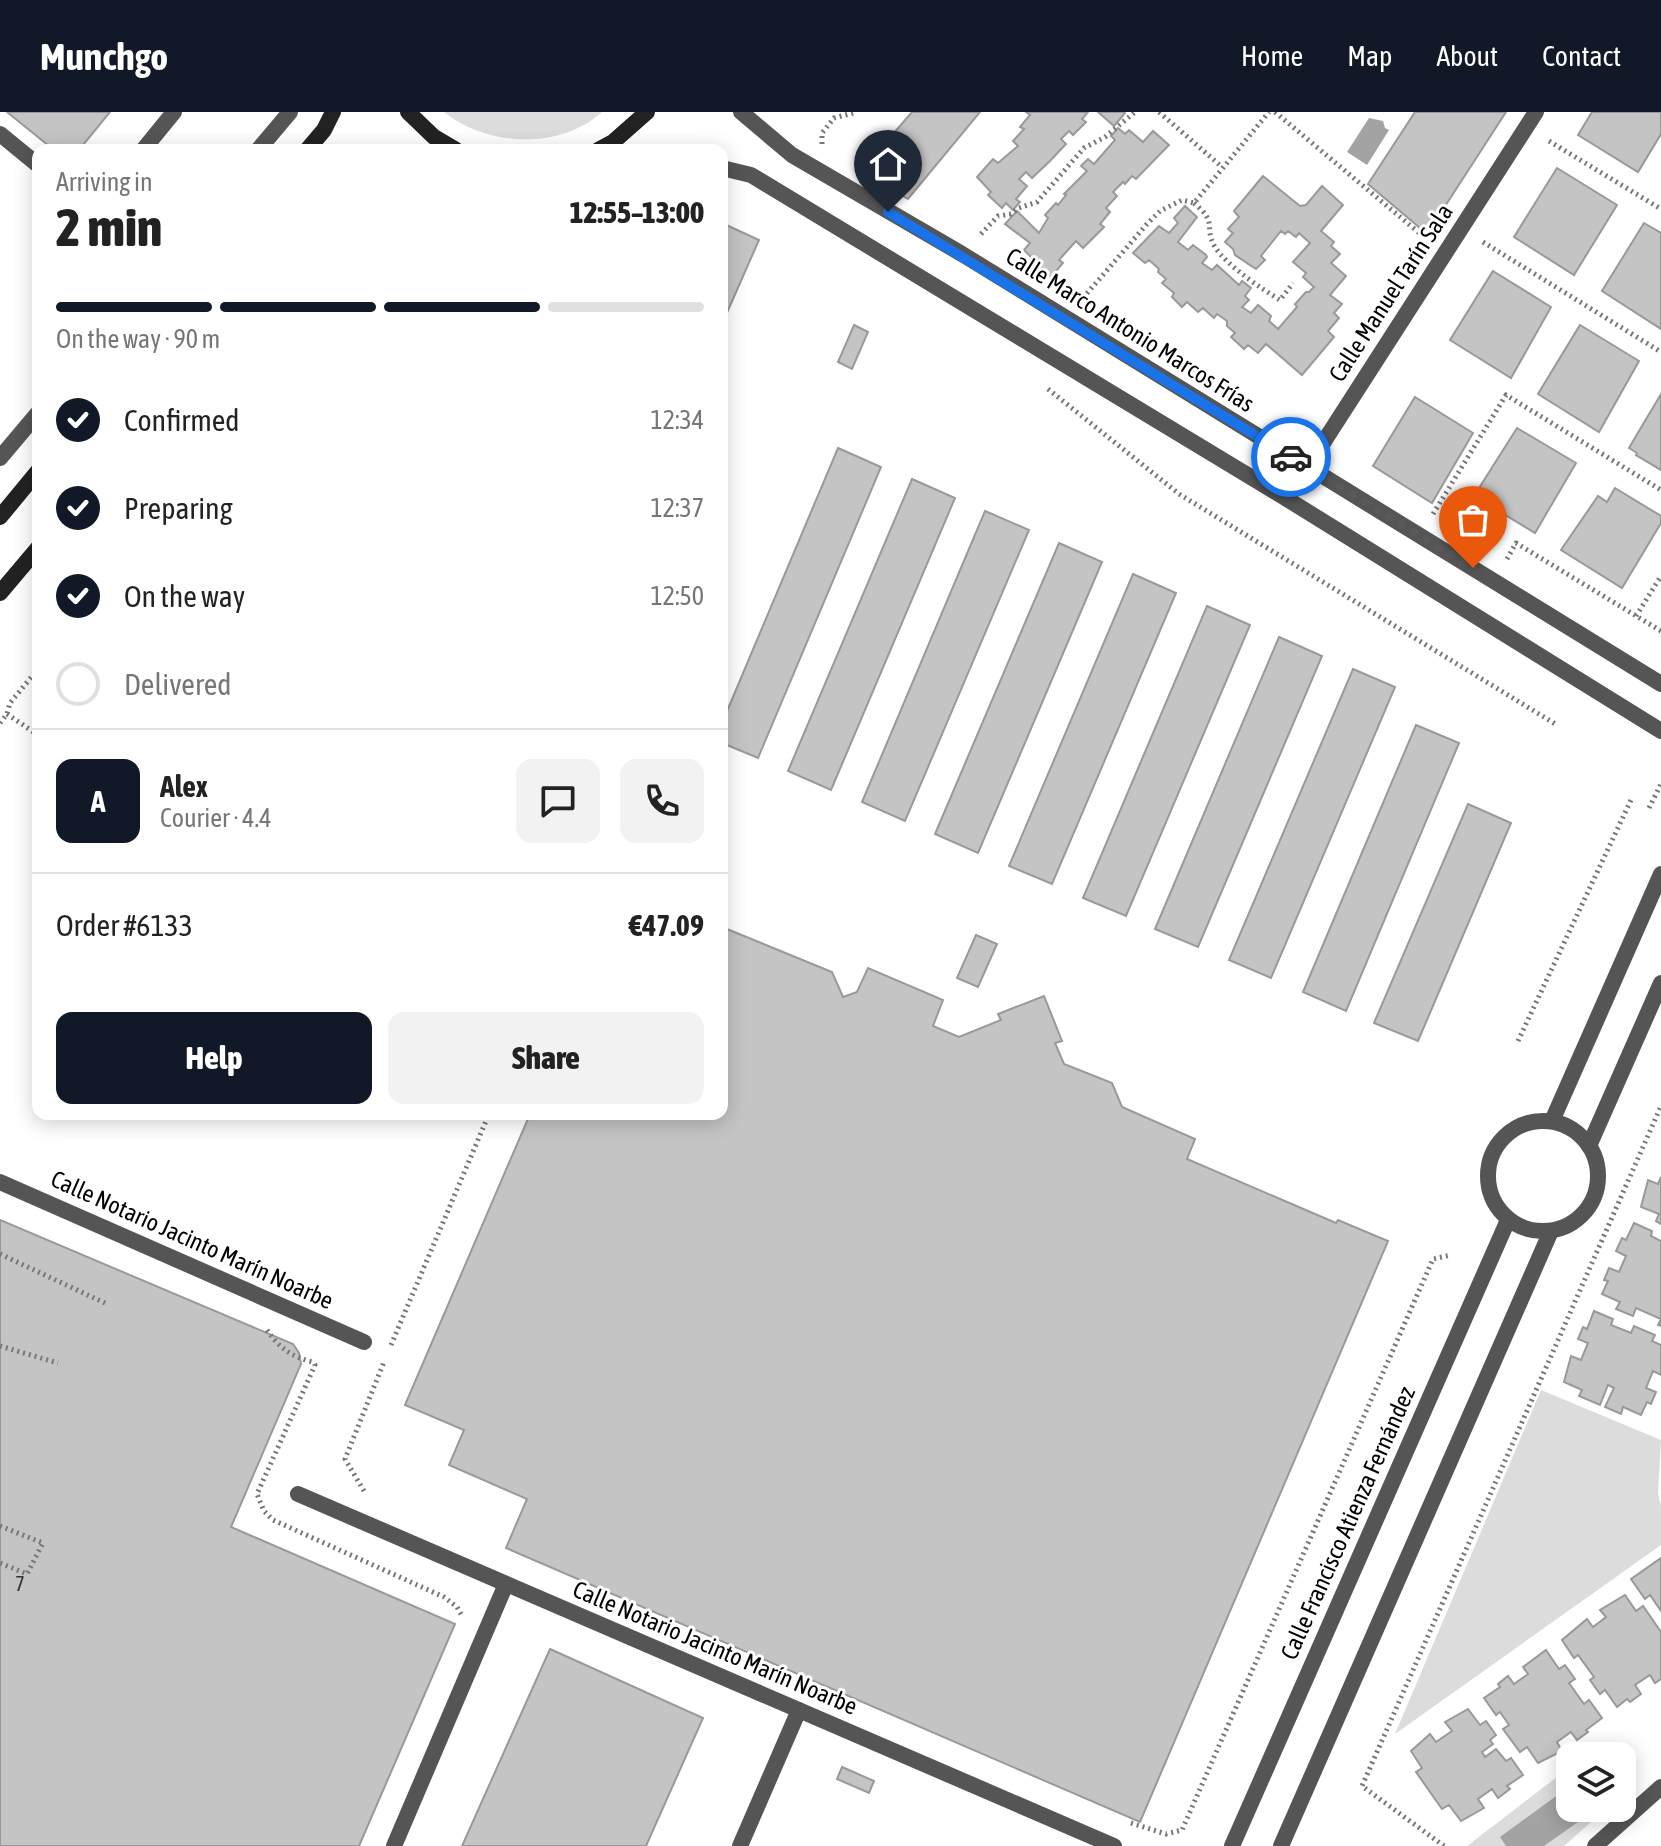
<!DOCTYPE html>
<meta charset="utf-8">
<style>
body{margin:0;font-family:"Asap Condensed",sans-serif;background:#f2f2f2;color:#222;height:100vh;display:flex;flex-direction:column;font-size:30px;white-space:nowrap}
*{box-sizing:border-box;margin:0}
p{font-size:26px;color:#767676}
.icon{flex:none;width:44px;height:44px;fill:none;stroke:currentColor;stroke-width:2;stroke-linecap:round;stroke-linejoin:round}
.map{position:relative;flex:1;overflow:hidden}
.panel{position:absolute;left:32px;top:32px;width:696px;height:976px;display:flex;flex-direction:column;background:#fff;border-radius:16px;box-shadow:0 4px 20px #0003}
.panel>*{flex:none}
.buttons{position:absolute;left:1556px;top:1630px;display:grid;gap:16px}
.buttons a{display:grid;place-items:center;width:80px;height:80px;border-radius:16px;background:#fff;box-shadow:0 4px 20px #0003;font-size:40px}
.pin{position:absolute;display:grid;place-items:center;width:68px;height:68px;color:#fff;margin:-82px -34px;border-radius:50% 50% 50% 0;rotate:-45deg;box-shadow:0 0 8px #0007}
.pin .icon{rotate:45deg}
.courier{position:absolute;display:grid;place-items:center;width:80px;height:80px;margin:-40px;border:6px solid #1a73e8;border-radius:50%;background:#fff;color:#222;box-shadow:0 2px 10px #0007}
.headline em{font-style:normal;font-weight:800}
.headline div{display:flex;flex-direction:column-reverse}
.headline{display:flex;align-items:center;justify-content:space-between;height:136px;padding:0 24px}
h1{font-size:52px;font-weight:800;line-height:60px}
.bar{display:grid;grid-template-columns:repeat(4,1fr);gap:12px 8px;align-content:center;height:96px;padding:0 24px}
.bar i{height:10px;border-radius:6px;background:#e0e0e0}
.bar .active{background:#111827}
.bar p{grid-column:span 4}
.line{display:flex;align-items:center;gap:20px;padding:0 24px;border-top:2px solid #e0e0e0}
.line div{flex:1}
.round{display:grid;place-items:center;flex:none;width:84px;height:84px;border-radius:16px;background:#f2f2f2}
ol{padding:0 24px;list-style:none}
li{display:flex;align-items:center;gap:24px;height:88px}
li p{margin-inline-start:auto}
li .icon{padding:8px;border-radius:50%;background:#111827;color:#fff;stroke-width:4}
li:last-child{color:#767676}
li i{width:44px;height:44px;border:4px solid #e0e0e0;border-radius:50%}
.button{display:flex;gap:16px;margin-top:auto;padding:16px 24px}
.button a{flex:1;height:92px;border-radius:16px;background:#111827;color:#fff;font-size:32px;font-weight:800;line-height:92px;text-align:center}
.button a+a{background:#f2f2f2;color:#222}
header{display:flex;align-items:center;gap:48px;box-sizing:border-box;height:112px;padding:0 40px;background:#111827;color:#fff}
header strong{font-size:38px}
nav{display:flex;gap:44px;margin-inline-start:auto;font-size:28px}
.map>svg:first-child{display:block}
</style>
<header>
<strong>Munchgo</strong>
<nav><a>Home</a><a>Map</a><a>About</a><a>Contact</a></nav>
</header>
<div class="map">
<svg width="1661" height="1734" viewBox="0 0 1661 1734">
<rect width="100%" height="100%" fill="#fff"/>
<g fill="#dcdcdc">
<path d="M 444,0 L 602,0 C 560,38 487,35 444,0 Z"/>
<path d="M 1541,1278 L 1661,1328 L 1658,1381 L 1661,1394 L 1661,1433 L 1395,1622 Z"/>
<path d="M 1570,1655 L 1570,1696 L 1607,1696 L 1564,1734 L 1467,1734 Z"/>
</g>
<g fill="#a3a3a3">
<path d="M 1369,6 L 1383,9 L 1385,16 L 1389,18 L 1367,53 L 1347,40 Z"/>
<path d="M 1559,1682 L 1578,1710 L 1544,1734 L 1506,1734 L 1500,1725 Z"/>
</g>
<g fill="#c4c4c4" stroke="#999" stroke-width="2">
<path d="M 7,0 L 110,0 L 79,38 L 54,38 Z"/>
<path d="M 912,0 L 980,0 L 908,87 L 861,59 Z"/>
<path d="M 1026,0 L 1088,0 L 1082,7 L 1086,10 L 1073,23 L 1069,19 L 1061,27 L 1066,32 L 1050,49 L 1032,66 L 1026,60 L 1019,67 L 1027,74 L 1016,87 L 1020,90 L 1013,98 L 1006,91 L 1002,96 L 988,83 L 991,80 L 977,65 L 993,47 L 998,51 L 1018,34 L 1013,29 L 1024,17 L 1020,15 L 1030,3 Z"/>
<path d="M 1098,0 L 1124,0 L 1125,1 L 1114,14 Z"/>
<path d="M 1415,0 L 1506,0 L 1427,122 L 1368,72 Z"/>
<path d="M 1592,0 L 1661,0 L 1661,22 L 1638,60 L 1578,23 Z"/>
<path d="M 1118,16 L 1125,22 L 1129,18 L 1143,30 L 1153,19 L 1169,33 L 1136,67 L 1132,64 L 1125,72 L 1123,70 L 1113,80 L 1117,84 L 1106,96 L 1110,100 L 1100,112 L 1104,115 L 1083,136 L 1076,129 L 1059,148 L 1063,151 L 1051,165 L 1024,138 L 1030,131 L 1005,112 L 1017,99 L 1039,121 L 1048,106 L 1045,103 L 1056,91 L 1058,93 L 1066,83 L 1064,82 L 1087,59 L 1081,54 L 1088,47 L 1094,52 L 1115,28 L 1111,24 Z"/>
<path d="M 1557,56 L 1617,93 L 1574,163 L 1514,125 Z"/>
<path d="M 1263,64 L 1300,94 L 1306,93 L 1322,74 L 1343,93 L 1321,119 L 1334,130 L 1331,134 L 1340,142 L 1331,151 L 1346,164 L 1330,183 L 1342,192 L 1334,201 L 1339,206 L 1328,219 L 1334,225 L 1302,263 L 1266,232 L 1258,241 L 1248,233 L 1244,237 L 1231,225 L 1235,221 L 1227,214 L 1227,209 L 1217,202 L 1214,206 L 1203,196 L 1198,200 L 1187,190 L 1182,195 L 1172,185 L 1174,181 L 1162,171 L 1166,167 L 1158,160 L 1159,157 L 1149,148 L 1145,151 L 1133,141 L 1159,114 L 1169,121 L 1178,111 L 1174,106 L 1185,94 L 1197,105 L 1178,130 L 1188,138 L 1193,133 L 1206,143 L 1207,145 L 1202,151 L 1212,158 L 1217,153 L 1239,173 L 1242,169 L 1251,176 L 1245,184 L 1249,188 L 1242,195 L 1251,201 L 1258,193 L 1271,204 L 1269,209 L 1278,217 L 1297,195 L 1295,192 L 1306,180 L 1309,180 L 1314,175 L 1303,165 L 1306,161 L 1293,150 L 1310,131 L 1299,121 L 1296,125 L 1288,119 L 1285,122 L 1281,119 L 1261,144 L 1265,148 L 1256,157 L 1235,143 L 1233,137 L 1225,130 L 1233,121 L 1228,117 L 1239,105 L 1234,99 Z"/>
<path d="M 722,111 L 759,128 L 722,212 Z"/>
<path d="M 1644,111 L 1661,121 L 1661,217 L 1602,179 Z"/>
<path d="M 1493,159 L 1551,195 L 1511,266 L 1450,228 Z"/>
<path d="M 854,213 L 868,220 L 852,257 L 838,250 Z"/>
<path d="M 1580,213 L 1639,249 L 1599,320 L 1538,282 Z"/>
<path d="M 1661,282 L 1661,358 L 1636,343 L 1637,341 L 1629,336 Z"/>
<path d="M 1415,285 L 1473,321 L 1432,391 L 1373,354 Z"/>
<path d="M 1517,316 L 1576,351 L 1535,421 L 1474,384 Z"/>
<path d="M 838,336 L 881,355 L 758,646 L 722,631 L 722,611 Z"/>
<path d="M 912,367 L 955,386 L 831,678 L 788,659 Z"/>
<path d="M 1615,376 L 1661,404 L 1661,411 L 1622,476 L 1561,438 L 1598,384 L 1607,390 Z"/>
<path d="M 985,399 L 1029,418 L 905,709 L 862,690 Z"/>
<path d="M 1059,431 L 1102,450 L 978,741 L 935,722 Z"/>
<path d="M 1133,462 L 1176,481 L 1052,772 L 1009,754 Z"/>
<path d="M 1207,494 L 1250,513 L 1126,804 L 1083,786 Z"/>
<path d="M 1279,525 L 1322,544 L 1198,835 L 1155,817 Z"/>
<path d="M 1353,557 L 1395,575 L 1271,866 L 1229,848 Z"/>
<path d="M 1416,613 L 1459,631 L 1346,899 L 1303,880 Z"/>
<path d="M 1468,692 L 1511,711 L 1418,929 L 1374,911 Z"/>
<path d="M 722,815 L 832,860 L 843,885 L 857,880 L 868,856 L 943,888 L 933,914 L 959,925 L 1001,908 L 998,902 L 1044,884 L 1062,929 L 1055,931 L 1064,952 L 1112,971 L 1122,995 L 1195,1027 L 1187,1047 L 1336,1111 L 1338,1108 L 1388,1129 L 1140,1710 L 506,1436 L 527,1387 L 449,1353 L 464,1318 L 405,1293 L 530,1002 L 722,1002 Z"/>
<path d="M 976,823 L 997,832 L 978,875 L 957,866 Z"/>
<path d="M 1661,1065 L 1661,1112 L 1656,1109 L 1659,1102 L 1641,1095 L 1648,1068 L 1658,1072 Z"/>
<path d="M 0,1108 L 293,1232 L 299,1241 L 301,1252 L 231,1415 L 455,1512 L 359,1734 L 0,1734 Z"/>
<path d="M 1634,1111 L 1652,1119 L 1651,1124 L 1661,1129 L 1661,1214 L 1658,1213 L 1661,1207 L 1636,1196 L 1633,1204 L 1616,1197 L 1620,1190 L 1602,1182 L 1608,1169 L 1604,1168 L 1609,1156 L 1619,1160 L 1626,1144 L 1616,1139 L 1622,1126 L 1626,1128 Z"/>
<path d="M 1594,1199 L 1613,1207 L 1611,1213 L 1631,1221 L 1634,1214 L 1655,1223 L 1652,1229 L 1661,1233 L 1661,1263 L 1653,1259 L 1646,1276 L 1656,1280 L 1651,1292 L 1647,1290 L 1641,1303 L 1623,1295 L 1621,1302 L 1605,1295 L 1614,1276 L 1608,1273 L 1600,1293 L 1579,1284 L 1582,1278 L 1564,1270 L 1571,1244 L 1581,1248 L 1588,1231 L 1578,1227 L 1583,1215 L 1587,1217 Z"/>
<path d="M 1661,1446 L 1661,1499 L 1650,1483 L 1645,1487 L 1631,1467 Z"/>
<path d="M 1625,1483 L 1636,1499 L 1643,1494 L 1661,1520 L 1661,1567 L 1655,1571 L 1650,1563 L 1635,1573 L 1641,1582 L 1630,1590 L 1627,1587 L 1617,1595 L 1605,1578 L 1600,1582 L 1590,1568 L 1594,1565 L 1578,1543 L 1574,1546 L 1562,1528 L 1587,1507 L 1593,1515 L 1606,1505 L 1600,1498 Z"/>
<path d="M 550,1537 L 703,1606 L 646,1734 L 462,1734 Z"/>
<path d="M 1546,1538 L 1559,1557 L 1565,1553 L 1575,1567 L 1569,1571 L 1584,1592 L 1589,1588 L 1602,1606 L 1586,1618 L 1588,1620 L 1577,1628 L 1571,1620 L 1557,1630 L 1562,1639 L 1538,1651 L 1527,1635 L 1520,1640 L 1503,1617 L 1509,1613 L 1500,1600 L 1496,1603 L 1484,1586 L 1500,1575 L 1498,1572 L 1508,1564 L 1514,1572 L 1528,1562 L 1523,1555 Z"/>
<path d="M 1468,1597 L 1480,1613 L 1486,1609 L 1496,1623 L 1490,1628 L 1493,1632 L 1482,1640 L 1485,1645 L 1496,1637 L 1506,1649 L 1511,1646 L 1523,1663 L 1507,1674 L 1510,1677 L 1498,1686 L 1492,1677 L 1478,1687 L 1484,1696 L 1461,1709 L 1449,1693 L 1442,1697 L 1416,1660 L 1422,1656 L 1411,1639 L 1430,1622 L 1436,1630 L 1452,1619 L 1445,1610 Z"/>
<path d="M 842,1655 L 874,1669 L 869,1681 L 837,1667 Z"/>
</g>
<g fill="none" stroke-linecap="round" stroke-linejoin="round">
<g stroke="#777" stroke-width="5" stroke-dasharray="2 4" stroke-linecap="butt">
<path d="M 1159,0 L 1222,55"/>
<path d="M 1275,0 L 1424,125"/>
<path d="M 1549,29 L 1661,97"/>
<path d="M 822,32 L 822,21 L 834,6 L 857,0"/>
<path d="M 1194,91 C 1219,112 1203,114 1215,135 C 1226,153 1262,177 1280,188 L 1293,171"/>
<path d="M 981,122 L 998,104 L 1011,102 L 1019,96 L 1037,90 L 1084,36 L 1105,25 L 1135,0"/>
<path d="M 1483,130 L 1661,240"/>
<path d="M 1083,186 L 1147,112 L 1160,99 L 1182,88 L 1194,91 L 1269,0"/>
<path d="M 1048,277 L 1179,382 L 1557,613"/>
<path d="M 1433,402 L 1506,283 L 1661,378"/>
<path d="M 1507,447 L 1516,431 L 1661,519"/>
<path d="M 1636,504 L 1661,464"/>
<path d="M 7,602 L 38,623"/>
<path d="M 0,611 L 7,602 L 10,591 L 38,557"/>
<path d="M 1649,696 L 1661,672"/>
<path d="M 1518,929 L 1631,688"/>
<path d="M 0,1142 L 107,1192"/>
<path d="M 267,1218 C 279,1236 292,1245 313,1250 L 315,1253 L 257,1382 L 264,1399 L 273,1408 L 444,1485 L 457,1495 L 462,1504"/>
<path d="M 391,1233 L 489,1002"/>
<path d="M 0,1234 L 58,1251"/>
<path d="M 364,1379 L 345,1347 L 384,1250"/>
<path d="M 0,1414 L 43,1431 L 27,1462 L 0,1451"/>
<path d="M 1131,1711 L 1166,1722 L 1182,1718 L 1433,1147 L 1451,1143"/>
<path d="M 1444,1734 L 1362,1674 L 1661,994"/>
</g>
<g stroke="#555" stroke-width="16">
<path d="M 0,22 L 38,53"/>
<path d="M 143,38 L 174,0"/>
<path d="M 258,38 L 290,0"/>
<path d="M 0,346 L 38,301"/>
<path d="M 394,1734 L 506,1472"/>
</g>
<g stroke="#555" stroke-width="16">
<path d="M 741,0 L 792,43 L 962,142 L 1661,572"/>
<path d="M 722,56 L 751,63 L 1287,387 L 1661,619"/>
<path d="M 1287,387 L 1536,0"/>
<circle cx="1543" cy="1064" r="55"/>
<path d="M 1552,1009 L 1661,762"/>
<path d="M 1589,1034 L 1661,871"/>
<path d="M 0,1070 L 364,1230"/>
<path d="M 298,1382 L 1114,1734"/>
<path d="M 740,1734 L 799,1598"/>
<path d="M 1232,1734 L 1508,1108"/>
<path d="M 1281,1734 L 1551,1119"/>
<path d="M 1595,1734 L 1661,1675"/>
</g>
<g stroke="#222" stroke-width="16">
<path d="M 408,0 L 434,25 L 456,38"/>
<path d="M 307,38 L 324,18 L 333,0"/>
<path d="M 598,38 L 613,30 L 647,0"/>
<path d="M 0,405 L 38,359"/>
<path d="M 0,481 L 38,436"/>
</g>
</g>
<g fill="none" stroke-linecap="round" stroke-linejoin="round">
<path stroke="#595959" stroke-width="8" stroke-dasharray="0 14.4" d="M 1291,345 L 1473,456"/>
<path stroke="#1a73e8" stroke-width="10" d="M 888,100 L 1291,345"/>
</g>
<g text-anchor="middle" stroke-width="6" stroke-linejoin="round" paint-order="stroke">
<g font-size="20" fill="#313131">
<text x="20" y="1479">7</text>
</g>
<g font-size="24" fill="#000" stroke="#fff">
<text transform="translate(1391 181) rotate(-57)" y="8">Calle Manuel Tarín Sala</text>
<text transform="translate(1130 218) rotate(32)" y="8">Calle Marco Antonio Marcos Frías</text>
<text transform="translate(192 1128) rotate(24)" y="8">Calle Notario Jacinto Marín Noarbe</text>
<text transform="translate(1348 1411) rotate(-66)" y="8">Calle Francisco Atienza Fernández</text>
<text transform="translate(715 1536) rotate(23)" y="8">Calle Notario Jacinto Marín Noarbe</text>
</g>
</g>
</svg>
<div class="buttons">
<a><svg class="icon" aria-label="layers" viewBox="0 0 24 24"><path d="M12 4l9 5-9 5-9-5zM3 14l9 5 9-5"/></svg></a>
</div>
<div class="pin" style="left:1473px;top:456px;background:#ea580c"><svg class="icon" aria-label="bag" viewBox="0 0 24 24"><path d="M5 8h14l-1 12H6zM9 8a3 3 0 0 1 6 0"/></svg></div>
<div class="pin" style="left:888px;top:100px;background:#1f2937"><svg class="icon" aria-label="home" viewBox="0 0 24 24"><path d="M3 11l9-7 9 7M6 9v11h12V9"/></svg></div>
<div class="courier" style="left:1291px;top:345px"><svg class="icon" aria-label="car" viewBox="0 0 24 24"><path d="M5 17H2v-5l4-1 3-4h7l3 4 3 1v5h-3M9 17h6M6 11h13"/><circle cx="7" cy="17" r="2"/><circle cx="17" cy="17" r="2"/></svg></div>
<section class="panel">
<div class="headline"><div><h1>2 min</h1><p>Arriving in</p></div><em>12:55–13:00</em></div>
<div class="bar"><i class="active"></i><i class="active"></i><i class="active"></i><i></i><p>On the way · 90 m</p></div>
<ol>
<li><svg class="icon" aria-label="check" viewBox="0 0 24 24"><path d="M5 12l5 5 9-10"/></svg>Confirmed<p>12:34</p></li>
<li><svg class="icon" aria-label="check" viewBox="0 0 24 24"><path d="M5 12l5 5 9-10"/></svg>Preparing<p>12:37</p></li>
<li><svg class="icon" aria-label="check" viewBox="0 0 24 24"><path d="M5 12l5 5 9-10"/></svg>On the way<p>12:50</p></li>
<li><i></i>Delivered</li>
</ol>
<div class="line" style="height:144px"><b class="round" style="background:#111827;color:#fff">A</b><div><b>Alex</b><p>Courier · 4.4</p></div><a class="round"><svg class="icon" aria-label="chat" viewBox="0 0 24 24"><path d="M4 5h16v11H9l-5 4z"/></svg></a><a class="round"><svg class="icon" aria-label="phone" viewBox="0 0 24 24"><path d="M5 4h4l2 5-3 2q2 4 5 5l2-3 5 2v4C11 20 4 13 5 4z"/></svg></a></div>
<div class="line" style="height:104px"><div>Order #6133</div><b>€47.09</b></div>
<div class="button"><a>Help</a><a>Share</a></div>
</section>
</div>
